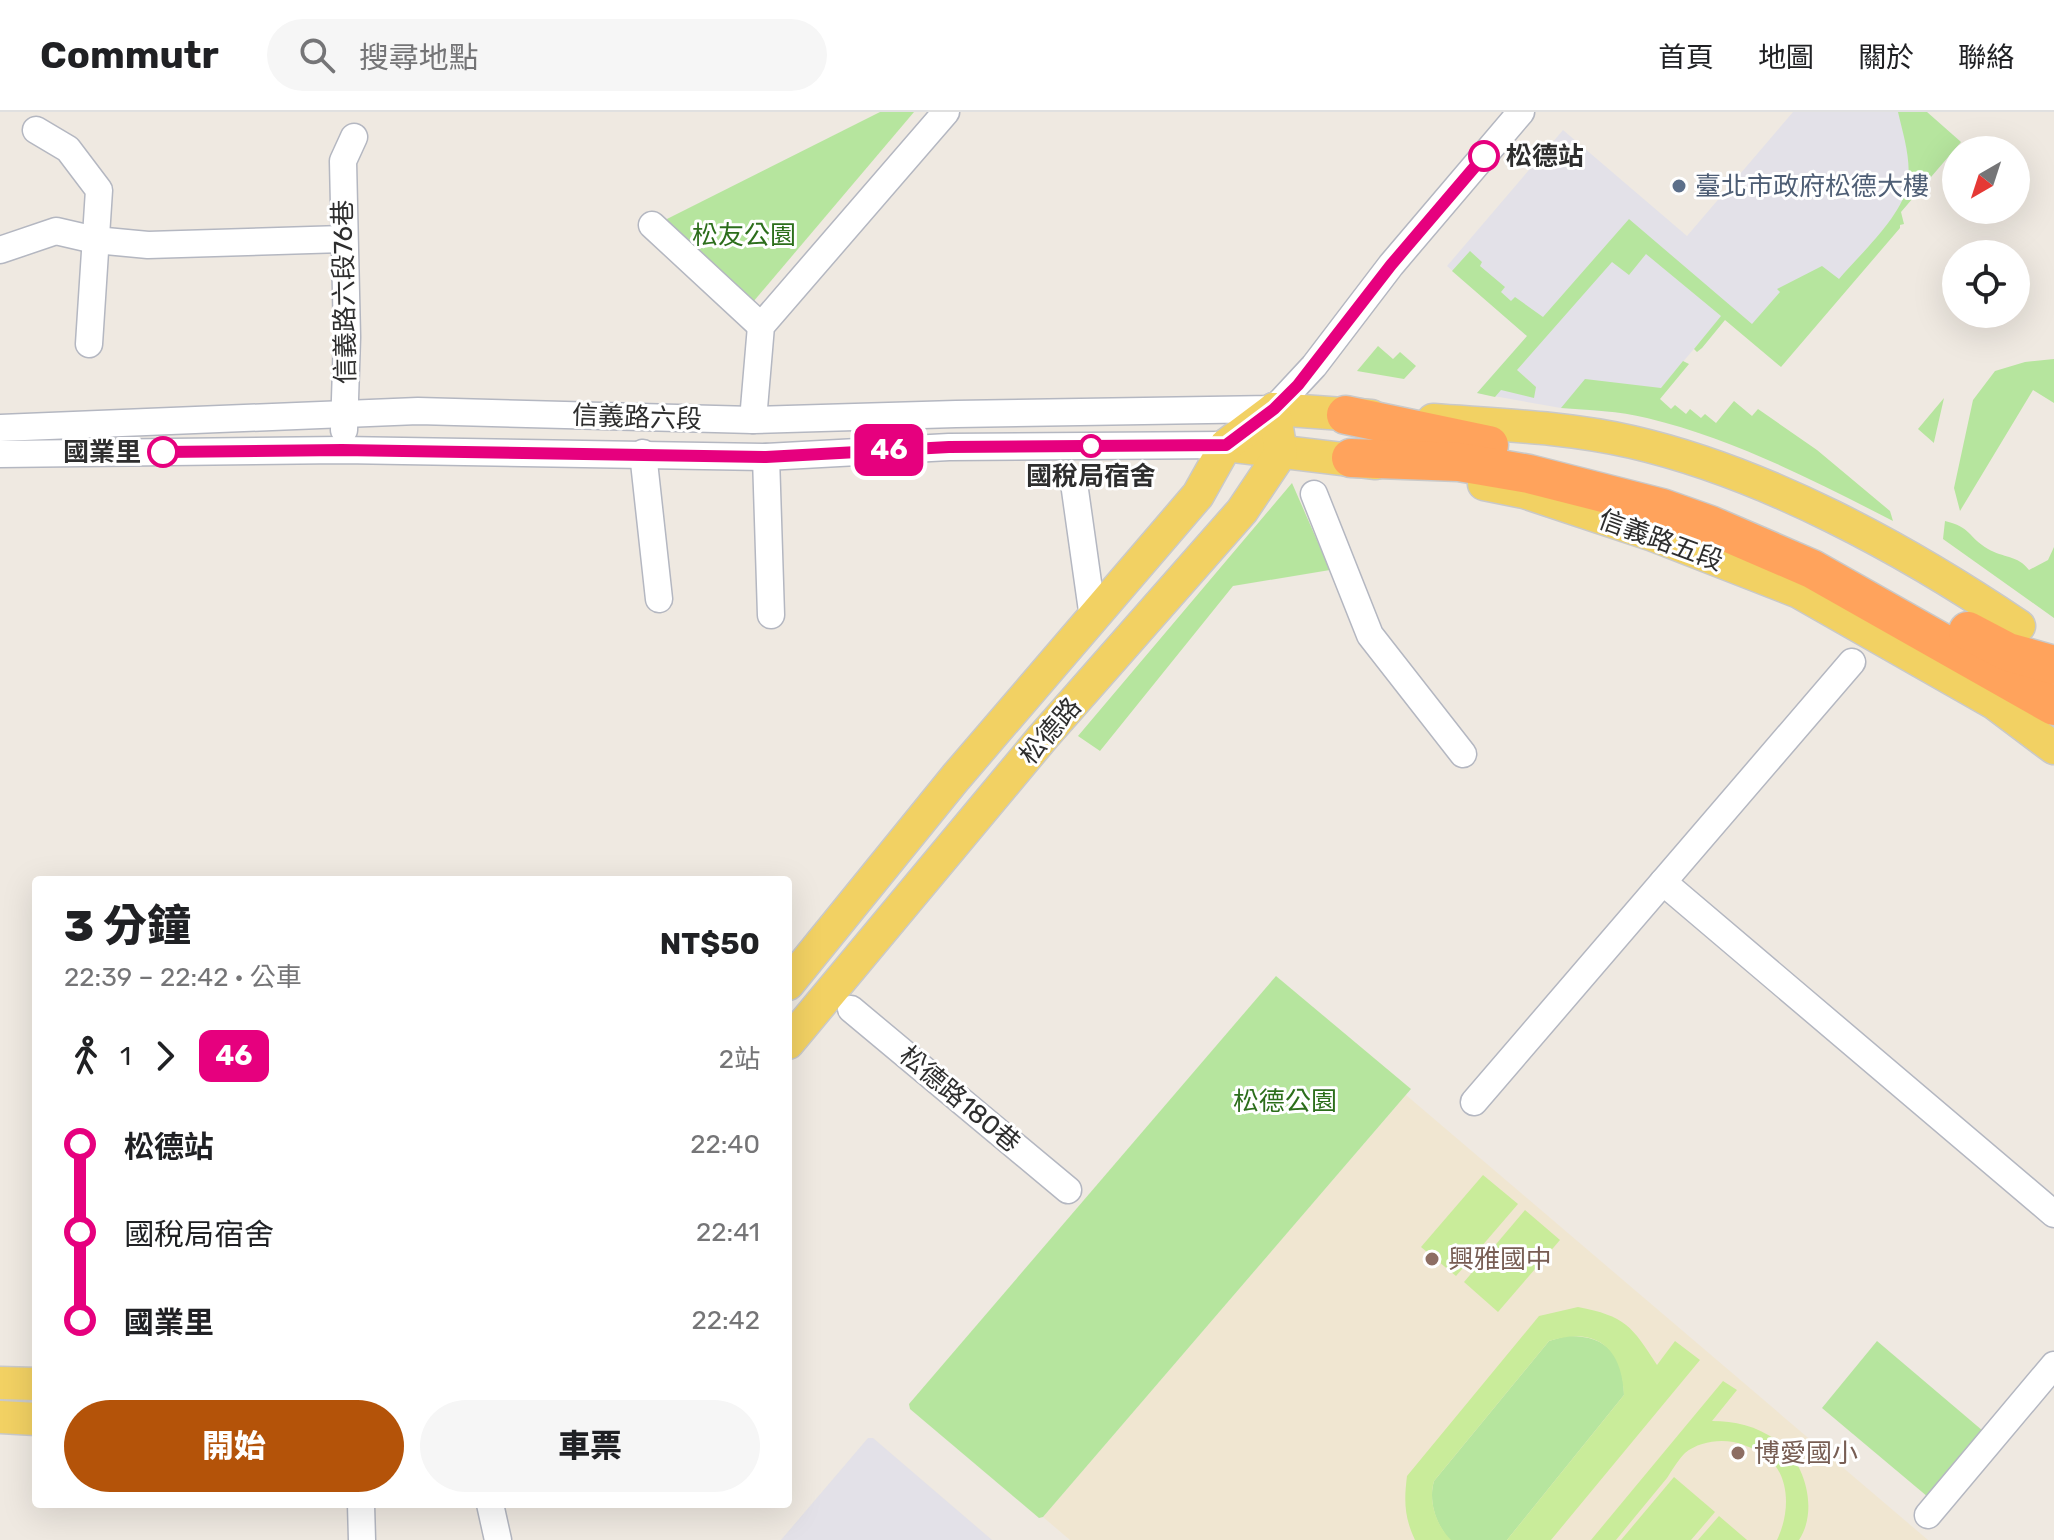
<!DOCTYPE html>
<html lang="zh-TW">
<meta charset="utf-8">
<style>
:root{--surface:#fff;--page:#f6f6f6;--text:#202124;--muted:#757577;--line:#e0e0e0;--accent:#b45309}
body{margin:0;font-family:Rubik,"Noto Sans TC",sans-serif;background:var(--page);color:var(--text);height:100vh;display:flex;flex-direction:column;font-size:30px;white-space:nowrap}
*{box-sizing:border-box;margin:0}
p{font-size:26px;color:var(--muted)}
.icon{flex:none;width:44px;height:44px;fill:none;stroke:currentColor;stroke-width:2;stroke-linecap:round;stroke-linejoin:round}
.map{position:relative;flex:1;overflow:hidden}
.details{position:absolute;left:32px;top:764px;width:760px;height:632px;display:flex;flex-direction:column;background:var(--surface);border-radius:8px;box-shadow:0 8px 32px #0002}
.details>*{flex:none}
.badge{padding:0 16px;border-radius:12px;font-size:28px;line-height:52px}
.needle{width:52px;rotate:219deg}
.controls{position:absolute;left:1942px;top:24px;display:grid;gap:16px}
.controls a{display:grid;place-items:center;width:88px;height:88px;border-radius:50%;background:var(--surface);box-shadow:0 8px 32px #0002;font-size:40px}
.map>.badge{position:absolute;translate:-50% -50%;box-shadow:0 0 0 4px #fff}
.legs{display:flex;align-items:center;gap:12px;height:88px;padding:0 32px;font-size:26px}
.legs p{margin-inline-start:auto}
.headline{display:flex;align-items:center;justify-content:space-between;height:136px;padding:0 32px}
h1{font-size:44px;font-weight:800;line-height:60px}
.button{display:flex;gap:16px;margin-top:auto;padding:16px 32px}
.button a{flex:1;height:92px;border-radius:48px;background:var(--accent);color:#fff;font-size:32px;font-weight:800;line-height:92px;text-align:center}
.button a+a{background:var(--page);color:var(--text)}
ul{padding:0 32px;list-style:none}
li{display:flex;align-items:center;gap:28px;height:88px;font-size:30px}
li i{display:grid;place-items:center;width:12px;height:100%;margin:0 10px;background:currentColor}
li i::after{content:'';width:20px;height:20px;margin:-10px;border:6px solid;border-radius:50%;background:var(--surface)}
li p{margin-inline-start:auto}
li:first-child i{background:linear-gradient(#0000 50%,currentColor 0)}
li:last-child i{background:linear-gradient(currentColor 50%,#0000 0)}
header{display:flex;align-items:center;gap:48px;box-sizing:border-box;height:112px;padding:0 40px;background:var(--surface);border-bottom:2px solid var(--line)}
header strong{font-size:38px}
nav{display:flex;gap:44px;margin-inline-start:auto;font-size:28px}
.search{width:560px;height:72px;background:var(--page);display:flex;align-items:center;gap:20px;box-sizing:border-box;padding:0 28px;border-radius:44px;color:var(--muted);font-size:30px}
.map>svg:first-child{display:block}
.industrial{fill:#e3e1e8}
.education{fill:#f0e6d1}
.green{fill:#b6e59e}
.pitch{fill:#c9ec9a}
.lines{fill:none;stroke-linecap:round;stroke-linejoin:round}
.minor-casing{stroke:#b4b7c1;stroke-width:29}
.major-casing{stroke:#c9c9c9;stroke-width:35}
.highway-casing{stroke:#c9c9c9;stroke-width:41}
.minor{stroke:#fff;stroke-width:26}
.major{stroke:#f2d163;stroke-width:32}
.highway{stroke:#ffa35c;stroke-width:38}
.line-1-casing{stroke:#fff;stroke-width:18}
.line-1{stroke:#e6007e;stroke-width:12}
.stop-1-dot{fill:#fff;stroke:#e6007e;stroke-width:4}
.service-dot{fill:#5c6f8a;stroke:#fff;stroke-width:3}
.education-dot{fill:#8d6e63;stroke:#fff;stroke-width:3}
.labels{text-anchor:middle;stroke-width:6;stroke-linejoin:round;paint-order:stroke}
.stop-label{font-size:26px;font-weight:bold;fill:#2e2e2e;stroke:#fff;text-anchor:start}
.service-label{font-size:26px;fill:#4e5e75;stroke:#fff;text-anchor:start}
.park-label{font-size:26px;fill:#2c6e1b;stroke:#fff}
.street-label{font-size:26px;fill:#2e2e2e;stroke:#fff}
.education-label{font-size:26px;fill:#785e54;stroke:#fff;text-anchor:start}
</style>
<header>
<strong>Commutr</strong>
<div class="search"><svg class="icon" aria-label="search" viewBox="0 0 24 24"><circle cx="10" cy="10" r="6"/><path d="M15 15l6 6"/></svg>搜尋地點</div>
<nav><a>首頁</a><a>地圖</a><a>關於</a><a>聯絡</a></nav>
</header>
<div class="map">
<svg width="2054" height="1428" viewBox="0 0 2054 1428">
<rect width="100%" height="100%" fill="#efe9e1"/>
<!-- industrial -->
<g class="industrial">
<polygon points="1793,0 1927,0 1961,30 1782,238 1730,194 1661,276 1648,306 1626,301 1561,296 1477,281 1527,224 1447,154 1563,18 1687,124"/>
<polygon points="868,1326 873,1326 992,1428 781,1428"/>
</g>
<!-- education -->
<polygon class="education" points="1406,983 1928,1428 1070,1428 1043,1405"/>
<!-- green -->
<g class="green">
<polygon points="880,0 914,0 748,196 653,114"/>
<path d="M1898 0H1927L1961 30 1901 100 1904 112 1900 113V116L1781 255 1725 208 1702 236 1697 240 1694 237 1721 204 1646 142 1629 163 1612 150 1517 258 1536 275 1534 286 1501 278 1495 285 1477 281 1527 224 1452 159 1470 139 1482 150 1480 154 1505 175 1501 180 1511 189 1515 185 1543 205 1629 107 1752 212 1780 180 1777 177 1822 154 1839 167C1860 142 1905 102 1908 69 1911 46 1903 22 1898 0Z"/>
<polygon points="1378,234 1393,247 1400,240 1416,254 1404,267 1357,259"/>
<polygon points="2054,247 2054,291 2033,278 1960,399 1954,376 1973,288 1995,259 2025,250"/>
<path d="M1683 249 1689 252 1660 287 1671 297 1675 293 1686 302 1690 297 1701 306 1705 302 1716 311 1734 289 1752 304 1758 297 1817 338 1890 399 1893 409C1815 369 1734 327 1647 306 1619 299 1590 298 1561 296L1585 267 1661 276Z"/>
<polygon points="1944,286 1934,330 1934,331 1918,317"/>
<polygon points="1292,371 1330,458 1233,474 1100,639 1078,624"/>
<path d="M1945 409C1971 415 1968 425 1988 437 2003 446 2018 443 2029 458L2048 448 2054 435V506L1943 427Z"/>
<polygon points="1276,864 1411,977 1043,1405 1039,1406 910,1297 909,1292"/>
<path d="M1566 1224C1608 1223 1623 1243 1624 1283L1507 1428H1450C1436 1413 1428 1389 1434 1369L1549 1229Z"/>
<polygon points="1877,1229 1983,1319 1928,1385 1822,1296"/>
</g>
<!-- pitch -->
<g class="pitch">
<polygon points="1483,1063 1518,1092 1456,1164 1421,1135"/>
<polygon points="1525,1098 1560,1128 1498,1200 1464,1170"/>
<path d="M1578 1195C1625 1204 1632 1214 1657 1253L1675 1229 1700 1248 1551 1428H1507L1624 1283C1622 1235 1596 1214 1549 1229L1434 1369C1428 1389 1436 1413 1451 1428H1415C1404 1405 1404 1388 1407 1364L1539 1204Z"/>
<path d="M1723 1269 1737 1278 1712 1309C1734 1309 1757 1314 1776 1328 1805 1348 1819 1398 1799 1428H1777C1790 1401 1791 1364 1766 1344 1760 1339 1751 1336 1744 1333 1726 1326 1701 1328 1685 1341 1678 1348 1672 1358 1667 1366 1650 1387 1633 1407 1616 1428H1591Z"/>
<polygon points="1674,1365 1715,1400 1691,1428 1621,1428"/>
<polygon points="1719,1404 1747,1428 1698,1428"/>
</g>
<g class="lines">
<!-- minor casing -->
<g class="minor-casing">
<g id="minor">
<polyline points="36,18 68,37 99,78 89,232"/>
<polyline points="652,113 761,214"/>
<polyline points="0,138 56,119 95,128 148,133 343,127"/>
<polyline points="753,308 761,214 946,0"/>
<polyline points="0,316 418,299 753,308 956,302 1274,297 1314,254 1391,153 1521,0"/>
<polyline points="344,318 347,225 343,49 354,25"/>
<polyline points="643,341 659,487"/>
<polyline points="0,342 342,338 766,345 949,335 1226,333"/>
<polyline points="766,345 771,503"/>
<polyline points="1074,371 1093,506"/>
<polyline points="1314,382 1370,523 1463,642"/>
<polyline points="1663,770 2054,1102"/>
<polyline points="851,897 1068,1078"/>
<polyline points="1474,990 1852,550"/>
<polyline points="361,1392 362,1428"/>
<polyline points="490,1392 498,1428"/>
<polyline points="1928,1403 2054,1253"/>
</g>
</g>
<!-- major casing -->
<g class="major-casing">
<g id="major">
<polyline points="1274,297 1371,304"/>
<path d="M1433 308C1499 313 1567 315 1632 330 1766 361 1905 437 2019 514"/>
<polyline points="1226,333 1376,351"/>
<polyline points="1484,372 1524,380 1653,423 1799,480 1994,591 2054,636"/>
<polyline points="788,872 956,665 1198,383 1226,333 1274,297"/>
<polyline points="788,931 1043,625 1242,399 1281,341 1274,297"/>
<polyline points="0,1271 36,1272"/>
<polyline points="0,1305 36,1307"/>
</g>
</g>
<!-- highway casing -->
<g class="highway-casing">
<g id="highway">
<polyline points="1346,303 1489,333"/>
<polyline points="1351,346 1459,350 1529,362 1662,396 1710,413 1812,457 2054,594"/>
<polyline points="1968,519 2008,540 2054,553"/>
</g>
</g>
<!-- minor -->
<use href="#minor" class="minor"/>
<!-- major -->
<use href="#major" class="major"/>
<!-- highway -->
<use href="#highway" class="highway"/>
</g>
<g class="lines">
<!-- line-1 casing -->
<g class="line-1-casing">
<polyline id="line-1" points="163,340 342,338 766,345 949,335 1226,333 1274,297 1298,273 1391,153 1484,44"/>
</g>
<!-- line-1 -->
<use href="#line-1" class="line-1"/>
</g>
<!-- markers -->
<g class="stop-1-dot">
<circle cx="1484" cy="44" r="14"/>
<circle cx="1091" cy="334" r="10"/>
<circle cx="163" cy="340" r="14"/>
</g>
<circle class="service-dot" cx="1679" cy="74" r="8"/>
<g class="education-dot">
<circle cx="1432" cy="1147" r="8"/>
<circle cx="1738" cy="1341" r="8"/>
</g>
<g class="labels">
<!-- stop labels -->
<g class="stop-label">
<text x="1506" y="53">松德站</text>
<text x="141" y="349" text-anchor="end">國業里</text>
<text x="1091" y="373" text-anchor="middle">國稅局宿舍</text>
</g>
<!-- service labels -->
<g class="service-label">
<text x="1695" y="83">臺北市政府松德大樓</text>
</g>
<!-- park labels -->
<g class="park-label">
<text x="744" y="132">松友公園</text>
<text x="1285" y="998">松德公園</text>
</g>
<!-- street labels -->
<g class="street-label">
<text transform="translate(344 180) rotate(-91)" y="9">信義路六段76巷</text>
<text transform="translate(637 305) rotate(2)" y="9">信義路六段</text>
<text transform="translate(1661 428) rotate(20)" y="9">信義路五段</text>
<text transform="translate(1050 619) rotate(-49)" y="9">松德路</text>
<text transform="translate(960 987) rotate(40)" y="9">松德路180巷</text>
</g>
<!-- education labels -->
<g class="education-label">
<text x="1448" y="1156">興雅國中</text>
<text x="1754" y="1350">博愛國小</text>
</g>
</g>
</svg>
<div class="controls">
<a><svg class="needle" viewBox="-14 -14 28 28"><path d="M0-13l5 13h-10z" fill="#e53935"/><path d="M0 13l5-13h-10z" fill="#757577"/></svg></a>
<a><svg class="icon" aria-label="locate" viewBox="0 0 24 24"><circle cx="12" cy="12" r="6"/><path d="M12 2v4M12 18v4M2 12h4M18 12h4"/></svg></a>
</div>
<b class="badge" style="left:889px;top:338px;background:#e6007e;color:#fff">46</b>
<section class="details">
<div class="headline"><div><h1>3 分鐘</h1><p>22:39 – 22:42 · 公車</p></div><b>NT$50</b></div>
<div class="legs"><svg class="icon" aria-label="walk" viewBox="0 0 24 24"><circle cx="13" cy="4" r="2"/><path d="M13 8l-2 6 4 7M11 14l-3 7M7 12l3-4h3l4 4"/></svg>1<svg class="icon" aria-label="forward" viewBox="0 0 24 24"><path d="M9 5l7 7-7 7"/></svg><b class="badge" style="background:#e6007e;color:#fff">46</b><p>2站</p></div>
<ul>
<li><i style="color:#e6007e"></i><b>松德站</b><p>22:40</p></li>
<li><i style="color:#e6007e"></i><span>國稅局宿舍</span><p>22:41</p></li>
<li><i style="color:#e6007e"></i><b>國業里</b><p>22:42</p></li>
</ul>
<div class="button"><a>開始</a><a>車票</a></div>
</section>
</div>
